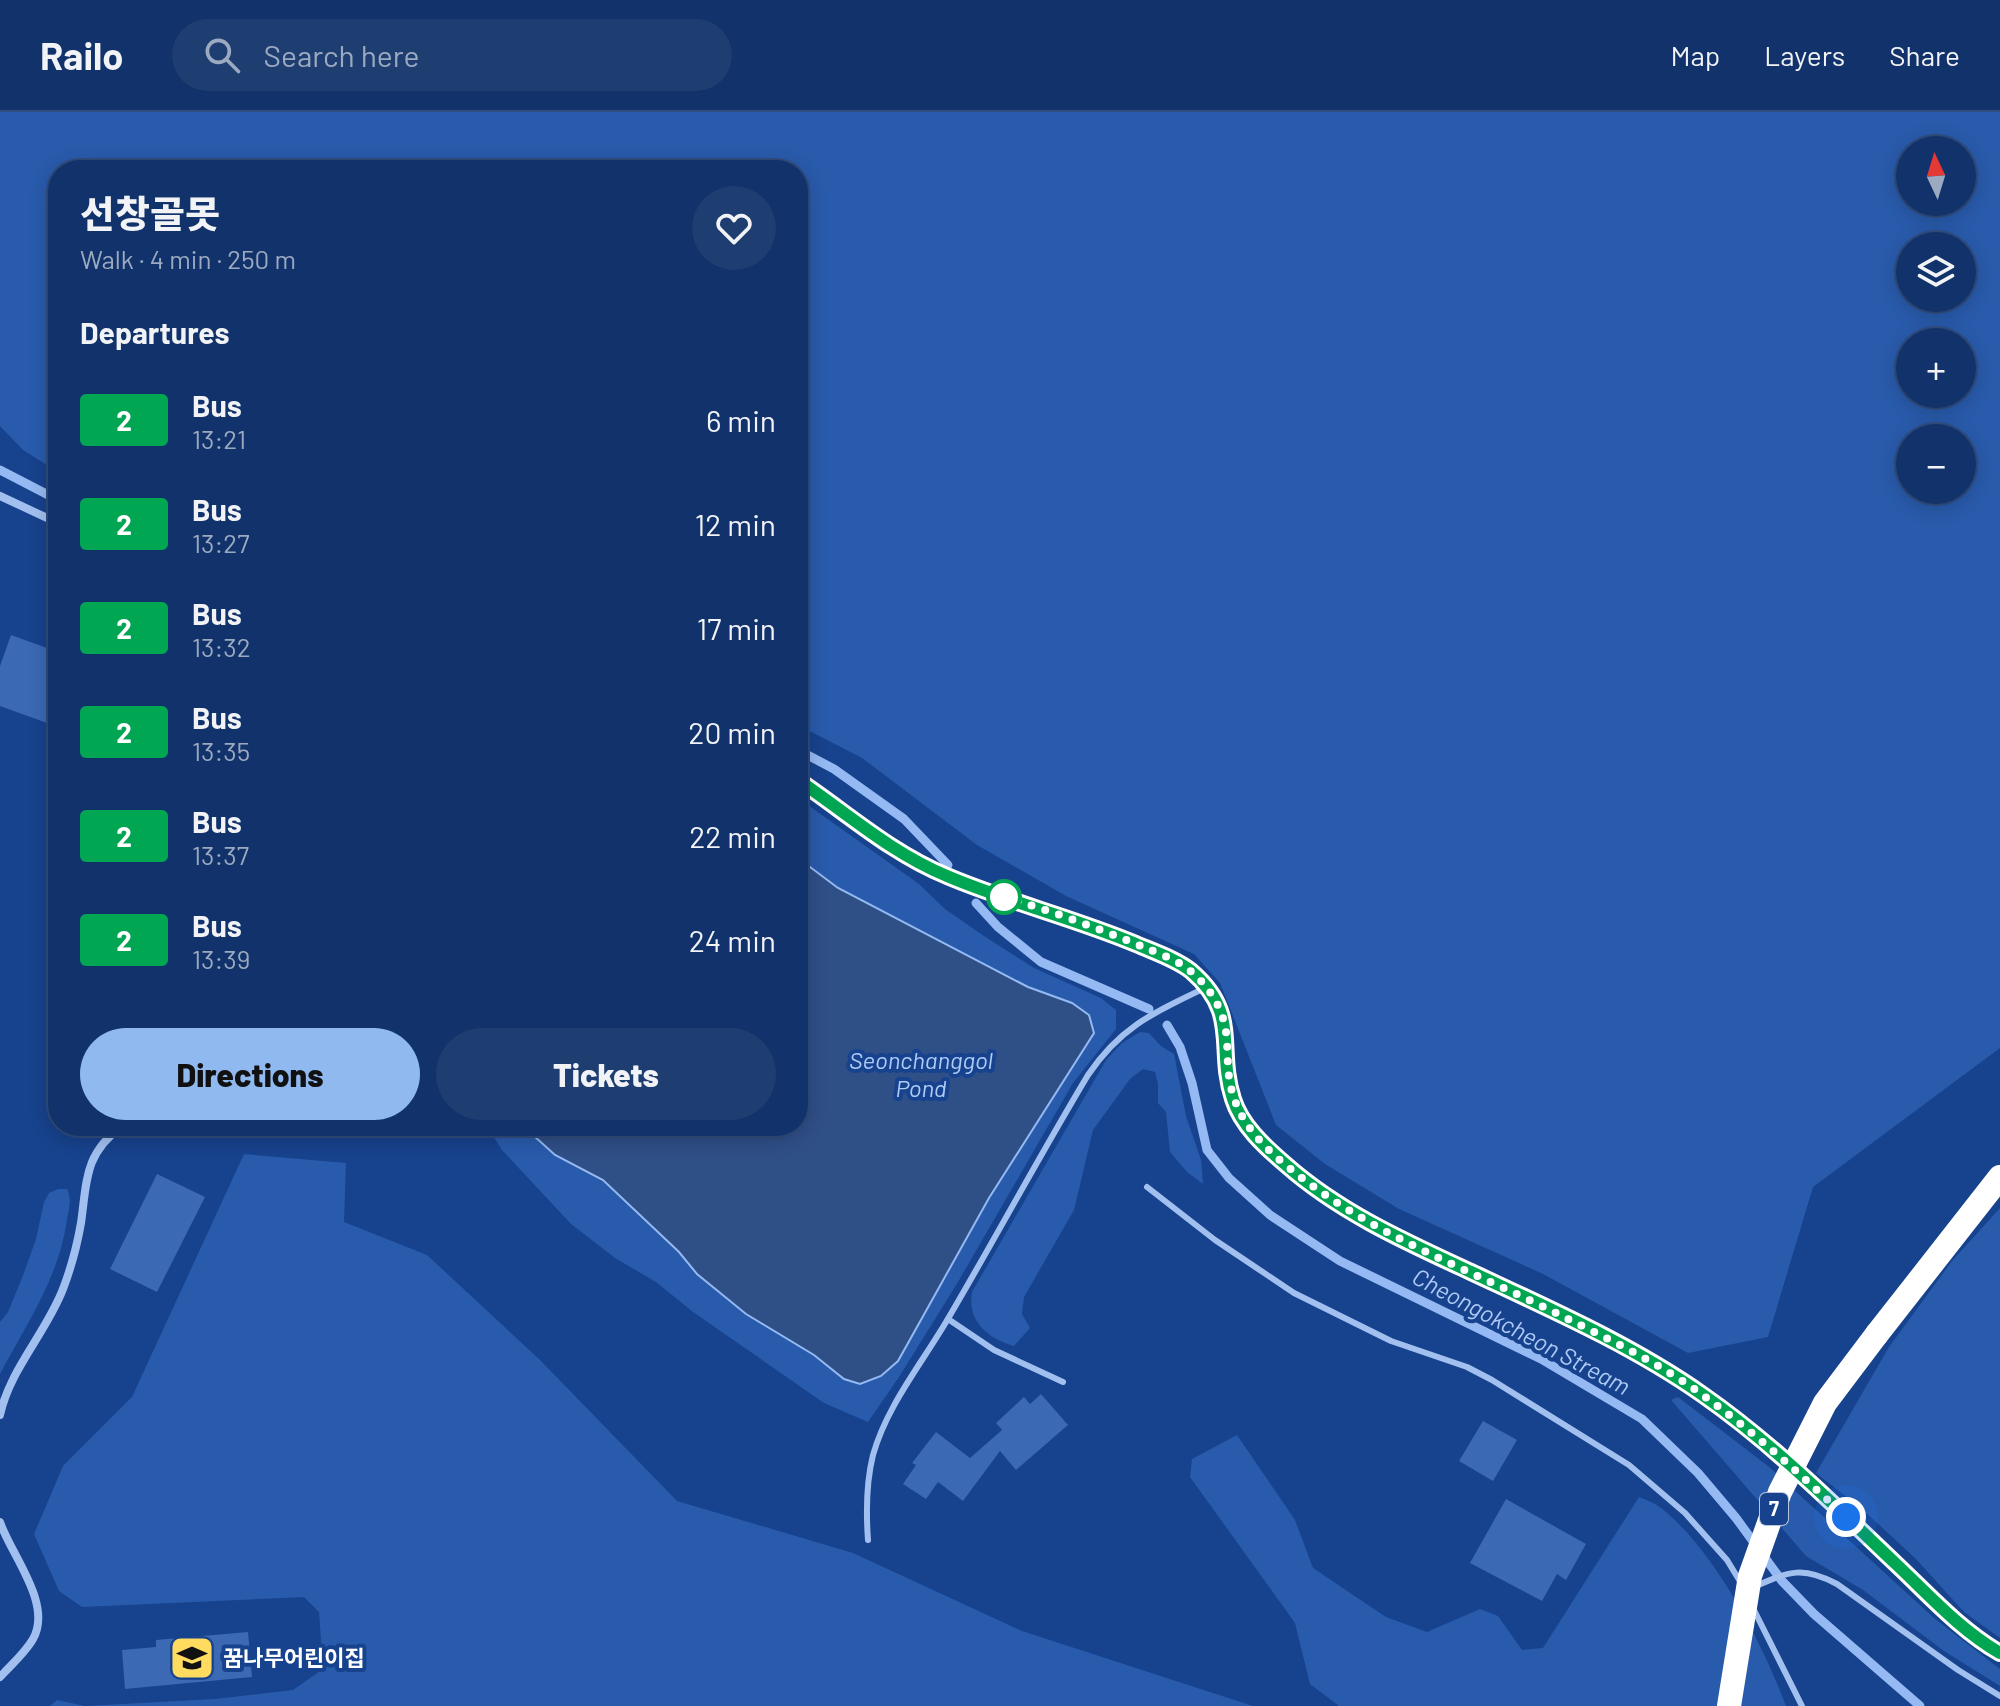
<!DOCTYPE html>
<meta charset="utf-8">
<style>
:root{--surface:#11326a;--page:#1e3e72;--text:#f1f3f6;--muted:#9caac1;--line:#304d7e;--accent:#90b9f0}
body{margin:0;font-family:Barlow,"Noto Sans KR",sans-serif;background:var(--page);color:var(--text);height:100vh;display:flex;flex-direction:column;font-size:30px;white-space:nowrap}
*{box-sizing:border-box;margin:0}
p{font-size:26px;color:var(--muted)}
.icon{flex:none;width:44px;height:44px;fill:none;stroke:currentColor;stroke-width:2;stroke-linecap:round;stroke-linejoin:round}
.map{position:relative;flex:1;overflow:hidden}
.details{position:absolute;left:48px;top:48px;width:760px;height:976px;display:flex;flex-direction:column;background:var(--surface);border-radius:32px;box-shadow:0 4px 20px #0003,0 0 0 2px var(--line)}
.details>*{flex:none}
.badge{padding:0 16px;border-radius:6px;font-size:28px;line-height:52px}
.needle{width:52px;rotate:356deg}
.buttons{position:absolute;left:1896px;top:24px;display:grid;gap:16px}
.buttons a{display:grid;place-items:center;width:80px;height:80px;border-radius:50%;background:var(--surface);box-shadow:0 4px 20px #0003,0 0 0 2px var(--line);font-size:40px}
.you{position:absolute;width:40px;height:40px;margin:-20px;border:6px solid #fff;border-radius:50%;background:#1a73e8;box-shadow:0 0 0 12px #1a73e833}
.map>.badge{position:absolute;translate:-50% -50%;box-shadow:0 0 0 4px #fff}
h2{padding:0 32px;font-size:30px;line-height:72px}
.round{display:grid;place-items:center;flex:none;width:84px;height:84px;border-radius:42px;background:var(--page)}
.summary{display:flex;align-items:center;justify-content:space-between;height:136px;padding:0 32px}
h1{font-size:38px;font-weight:800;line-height:60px}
.primary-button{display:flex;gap:16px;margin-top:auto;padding:16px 32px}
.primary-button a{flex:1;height:92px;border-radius:48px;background:var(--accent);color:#111;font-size:32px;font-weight:800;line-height:92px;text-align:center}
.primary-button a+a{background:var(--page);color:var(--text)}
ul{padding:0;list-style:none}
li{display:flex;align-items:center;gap:24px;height:104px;padding:0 32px}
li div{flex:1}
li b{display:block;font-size:30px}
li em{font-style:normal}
li .badge{min-width:88px;font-weight:700;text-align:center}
header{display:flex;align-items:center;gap:48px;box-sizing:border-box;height:112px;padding:0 40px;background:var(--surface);border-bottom:2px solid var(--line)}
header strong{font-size:38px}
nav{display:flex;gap:44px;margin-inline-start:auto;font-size:28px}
.search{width:560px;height:72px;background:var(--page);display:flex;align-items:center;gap:20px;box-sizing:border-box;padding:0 28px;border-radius:44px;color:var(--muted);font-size:30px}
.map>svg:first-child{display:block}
.green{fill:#295bac;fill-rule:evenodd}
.water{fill:#2f4f87;stroke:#95b9f2;stroke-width:2}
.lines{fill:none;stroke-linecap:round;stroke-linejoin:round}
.stream{stroke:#95b9f2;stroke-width:9}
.building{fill:#3b69b4}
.lane{stroke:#a2c0ef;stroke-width:6}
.street{stroke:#a2c0ef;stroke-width:8}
.highway{stroke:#fff;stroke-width:24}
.highway-bridge{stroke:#fff;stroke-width:24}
.line-casing{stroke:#fff;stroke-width:18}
.line{stroke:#00a651;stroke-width:12}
.walk{stroke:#fff;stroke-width:8;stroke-dasharray:0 14.4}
.stop-dot{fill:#fff;stroke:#00a651;stroke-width:4}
.labels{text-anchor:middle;stroke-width:8;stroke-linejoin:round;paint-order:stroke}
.shield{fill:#17428d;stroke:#b9c6dd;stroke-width:2}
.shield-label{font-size:20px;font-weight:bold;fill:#fff}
.poi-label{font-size:22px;font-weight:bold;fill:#fff;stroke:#17428d;text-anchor:start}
.water-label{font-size:24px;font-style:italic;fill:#aecaf6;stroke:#17428d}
</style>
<header>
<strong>Railo</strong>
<div class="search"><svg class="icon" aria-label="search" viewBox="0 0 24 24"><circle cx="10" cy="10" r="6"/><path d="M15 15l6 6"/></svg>Search here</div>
<nav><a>Map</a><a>Layers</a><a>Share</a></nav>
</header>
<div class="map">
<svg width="2000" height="1594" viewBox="0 0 2000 1594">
<rect width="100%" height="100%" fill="#17428d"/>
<!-- green -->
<g class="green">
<path d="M0 0H2000V936L1813 1075 1768 1225 1688 1241 1543 1162 1399 1097 1325 1052 1276 1013 1220 871 1194 842 1066 784 977 733 862 646 798 613V58H58V360L23 338 0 314ZM1962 38V90H1910V38ZM1962 134V186H1910V134ZM1910 230H1962V282H1910ZM1962 326V378H1910V326Z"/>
<polygon points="798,686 919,772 945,797 984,824 1034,856 1101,886 1116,898 1116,917 1073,971 958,1170 899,1265 868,1310 824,1291 693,1200 656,1170 615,1146 571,1112 502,1038 487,1014 798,1014"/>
<path d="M1140 920 1149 921 1161 934 1174 942 1186 1004 1201 1048 1203 1072 1187 1060 1170 1040 1166 1000 1158 991V972L1155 960 1143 957 1130 967 1093 1018 1074 1098 1024 1185 1022 1202 1030 1216 1014 1234C987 1226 967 1209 972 1180L1106 948 1122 931Z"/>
<polygon points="244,1042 346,1051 344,1110 427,1143 540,1248 677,1389 853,1441 1022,1519 1253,1594 50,1594 57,1588 85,1594 215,1587 293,1578 323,1557 319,1500 304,1485 82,1495 59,1479 34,1422 63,1354 132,1285"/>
<path d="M58 1077H67C72 1086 69 1097 67 1107 59 1166 27 1211 0 1262V1210L8 1200 24 1161 36 1127 44 1090 49 1081Z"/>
<polygon points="2000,1096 2000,1526 1964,1500 1916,1447 1862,1397 1816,1361 1889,1235 1952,1149"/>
<polygon points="1678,1285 1768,1354 1934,1506 2000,1557 2000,1574 1944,1539 1863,1478 1806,1444 1671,1288"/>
<path d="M1237 1323 1295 1408 1313 1456 1386 1505 1427 1520 1480 1497 1498 1504 1522 1538 1543 1536 1639 1385C1646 1388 1655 1391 1661 1396 1714 1437 1763 1532 1786 1594H1339L1310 1572 1295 1511 1190 1365 1192 1347Z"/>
</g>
<!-- water -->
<polygon class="water" points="798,746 838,776 1028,875 1072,891 1089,903 1094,921 989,1086 898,1249 881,1264 860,1272 844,1267 814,1243 746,1202 697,1162 679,1140 603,1068 555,1043 523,1014 798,1014"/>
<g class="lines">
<!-- stream -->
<g class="stream">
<polyline points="0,358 58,388"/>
<polyline points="798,638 834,657 904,707 948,753"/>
<polyline points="976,791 998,815 1041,850 1149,897"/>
<polyline points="1167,913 1180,935 1192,971 1207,1038 1229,1066 1270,1103 1340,1149 1541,1247 1642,1307 1698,1361 1736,1406 1782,1469 1814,1502 1920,1594"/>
</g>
</g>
<!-- building -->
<g class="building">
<polygon points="11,523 58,540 58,615 0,594 0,554"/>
<polygon points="157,1062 205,1085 157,1180 110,1157"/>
<polygon points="1041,1282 1068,1313 1016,1358 1000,1339 963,1389 938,1370 926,1387 903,1372 916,1353 912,1351 936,1320 970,1346 1002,1318 996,1311 1024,1285 1030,1292"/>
<polygon points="1483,1309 1517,1328 1493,1369 1459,1349"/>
<polygon points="1506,1387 1586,1432 1566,1468 1557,1462 1542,1489 1470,1451"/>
<polygon points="248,1520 252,1565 125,1577 122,1538 156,1535 156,1528"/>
</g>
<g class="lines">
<!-- lane -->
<g class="lane">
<polyline points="1147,1075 1215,1128 1294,1181 1391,1229 1467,1255 1492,1268 1629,1353 1685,1401 1727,1448 1741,1471"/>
<polyline points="948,1207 994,1238 1063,1270"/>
<path d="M868 1428C866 1400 866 1371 873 1343 887 1293 923 1250 949 1205 996 1125 1040 1043 1088 963 1121 914 1155 900 1207 875"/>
<path d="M1756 1474C1790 1459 1803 1454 1837 1472L1958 1558 2000 1584"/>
<polyline points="1753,1496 1802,1594"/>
</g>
<!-- street -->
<g class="street">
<polyline points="0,384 58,411"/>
<path d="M798 668C847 701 891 741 947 764 1008 790 1074 806 1135 832 1154 840 1175 847 1191 860 1241 902 1216 935 1233 986 1241 1013 1264 1034 1285 1052 1337 1098 1401 1128 1464 1157 1545 1195 1630 1232 1703 1283 1774 1333 1837 1397 1900 1456 1932 1486 1962 1519 2000 1541"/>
<path d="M0 1303C10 1257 46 1221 63 1177 71 1156 77 1134 81 1111 87 1069 84 1042 122 1014"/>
<path d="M0 1410C11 1443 53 1492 33 1527 25 1541 11 1553 0 1565"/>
</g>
<!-- highway -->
<polyline class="highway" points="1877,1222 2000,1065"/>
<!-- highway-bridge -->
<polyline class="highway-bridge" points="1729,1594 1750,1464 1780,1380 1825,1291 1877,1222"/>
</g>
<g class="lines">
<!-- line casing -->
<g class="line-casing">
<path id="line" d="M798 668C847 701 891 741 947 764 1008 790 1074 806 1136 832 1154 840 1176 847 1191 859 1241 902 1216 935 1233 987 1241 1013 1264 1034 1285 1052 1339 1100 1406 1130 1471 1160 1550 1197 1632 1233 1703 1283 1772 1331 1834 1393 1895 1451 1928 1482 1960 1518 2000 1541"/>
</g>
<!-- line -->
<use href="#line" class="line"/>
<!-- walk -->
<path class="walk" d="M1004 785C1052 799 1100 817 1146 836 1160 842 1177 848 1189 858 1203 869 1215 884 1221 901 1228 917 1227 937 1228 954 1230 998 1254 1027 1287 1054 1368 1122 1469 1157 1562 1204 1610 1228 1661 1252 1704 1284 1754 1320 1801 1363 1846 1405"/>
</g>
<!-- icons -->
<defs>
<g id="school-square" transform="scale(2.3)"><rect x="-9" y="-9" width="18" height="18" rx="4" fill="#ffdc60" stroke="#17428d"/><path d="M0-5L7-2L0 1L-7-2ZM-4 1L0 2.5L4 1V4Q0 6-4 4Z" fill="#111"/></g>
</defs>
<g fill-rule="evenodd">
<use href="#school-square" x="192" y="1546"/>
</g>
<!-- markers -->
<circle class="stop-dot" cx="1004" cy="785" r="16"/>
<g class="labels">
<!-- shield labels -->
<rect class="shield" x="1760" y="1381" width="28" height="32" rx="6"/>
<g class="shield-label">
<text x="1774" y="1404">7</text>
</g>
<!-- poi labels -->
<g class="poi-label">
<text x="223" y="1554">꿈나무어린이집</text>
</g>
<!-- water labels -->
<g class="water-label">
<text x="921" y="957">Seonchanggol<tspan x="921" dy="28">Pond</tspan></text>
<text transform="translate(1521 1220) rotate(28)" y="8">Cheongokcheon Stream</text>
</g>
</g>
</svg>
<div class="buttons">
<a><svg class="needle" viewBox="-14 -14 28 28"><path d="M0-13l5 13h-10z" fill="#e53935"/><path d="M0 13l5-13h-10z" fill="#9caac1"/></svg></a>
<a><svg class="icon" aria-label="layers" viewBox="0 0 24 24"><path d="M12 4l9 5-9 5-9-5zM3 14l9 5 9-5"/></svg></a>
<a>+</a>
<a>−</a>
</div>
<div class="you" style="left:1846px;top:1405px"></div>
<section class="details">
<div class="summary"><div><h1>선창골못</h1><p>Walk · 4 min · 250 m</p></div><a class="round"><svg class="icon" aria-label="heart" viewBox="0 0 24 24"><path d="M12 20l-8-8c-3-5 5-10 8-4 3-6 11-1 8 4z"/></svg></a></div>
<h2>Departures</h2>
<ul>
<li><span class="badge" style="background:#00a651;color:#fff">2</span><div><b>Bus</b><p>13:21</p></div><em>6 min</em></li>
<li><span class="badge" style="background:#00a651;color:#fff">2</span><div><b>Bus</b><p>13:27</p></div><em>12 min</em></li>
<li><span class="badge" style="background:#00a651;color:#fff">2</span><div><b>Bus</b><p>13:32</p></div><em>17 min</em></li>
<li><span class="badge" style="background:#00a651;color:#fff">2</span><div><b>Bus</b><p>13:35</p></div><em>20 min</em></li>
<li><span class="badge" style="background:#00a651;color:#fff">2</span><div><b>Bus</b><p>13:37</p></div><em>22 min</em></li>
<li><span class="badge" style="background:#00a651;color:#fff">2</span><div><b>Bus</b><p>13:39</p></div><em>24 min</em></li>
</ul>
<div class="primary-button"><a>Directions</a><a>Tickets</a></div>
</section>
</div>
